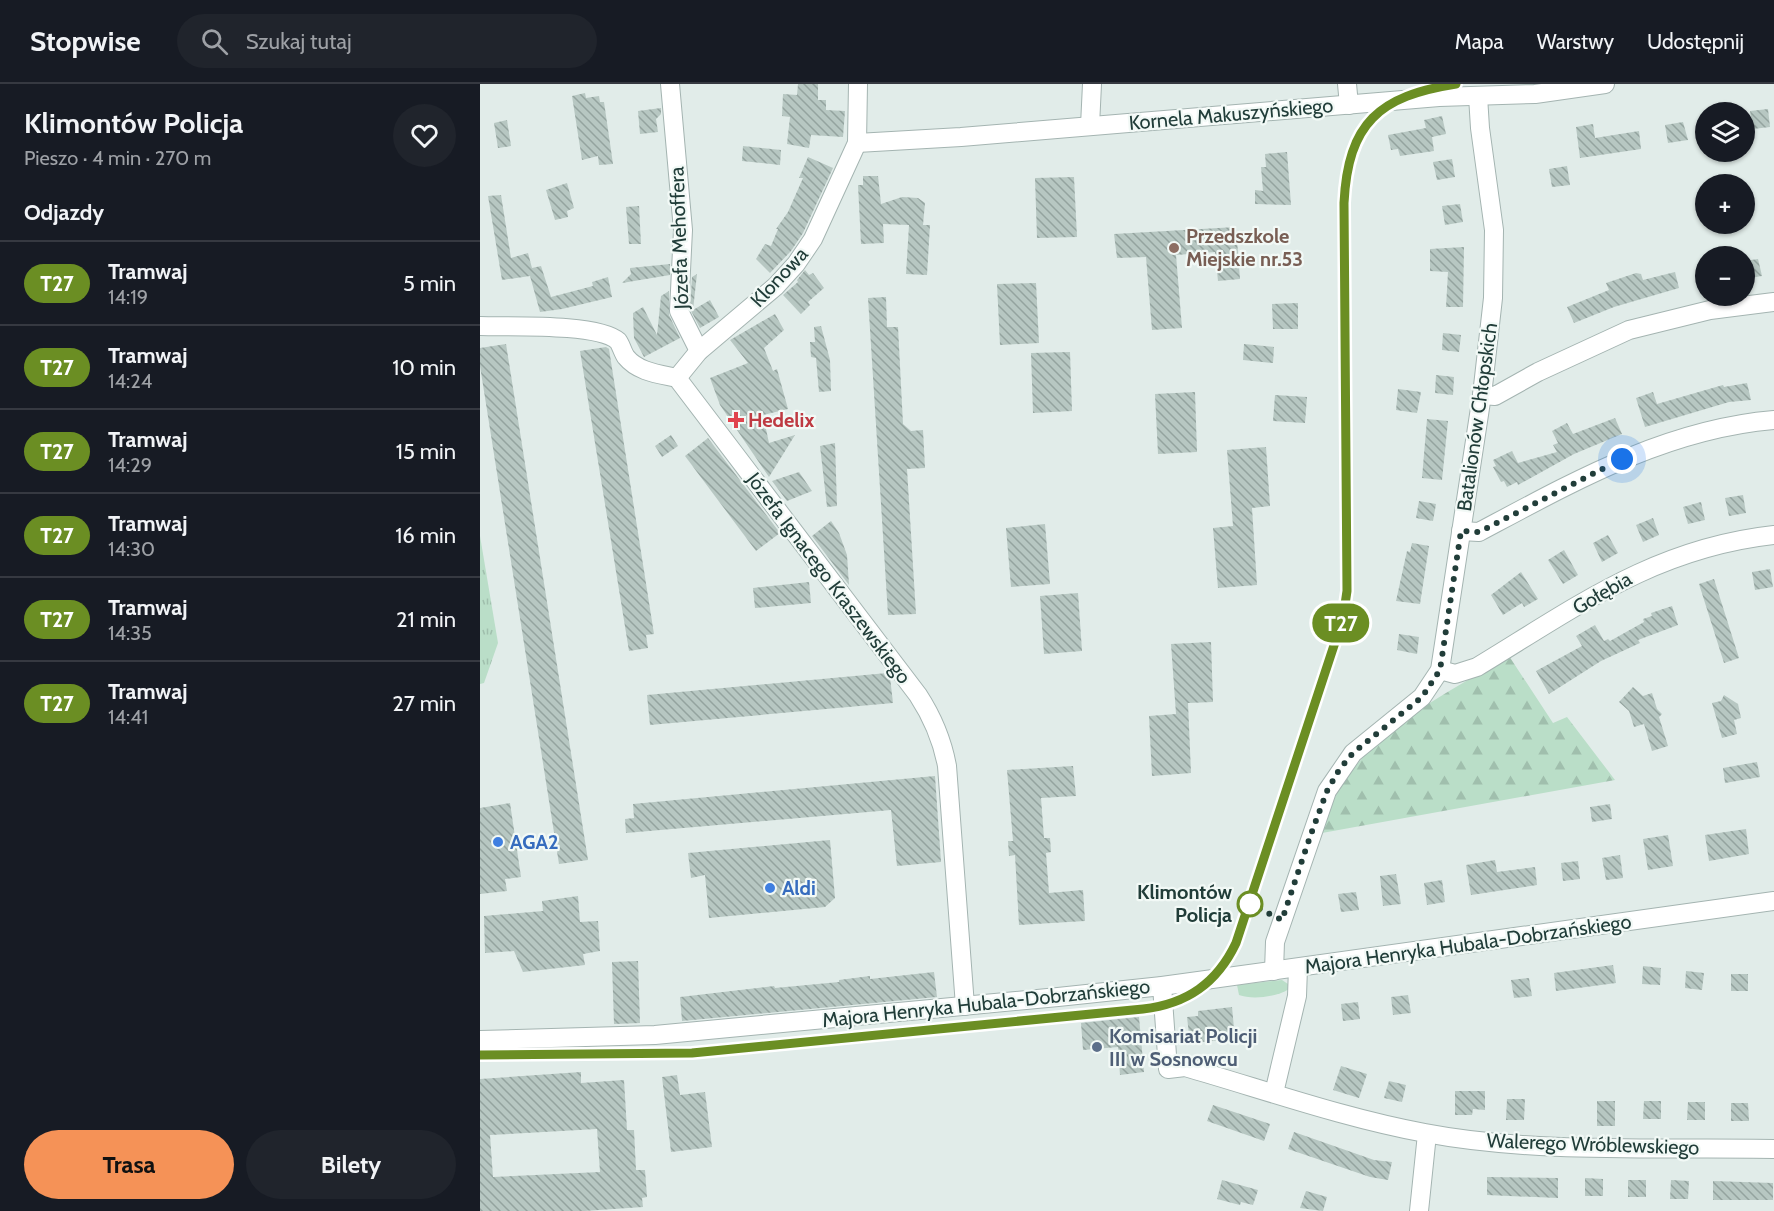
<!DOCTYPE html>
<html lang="pl">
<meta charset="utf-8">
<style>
:root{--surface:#171b24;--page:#20242c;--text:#f1f3f6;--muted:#9ea1a6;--line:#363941;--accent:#f59257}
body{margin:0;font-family:Cabin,sans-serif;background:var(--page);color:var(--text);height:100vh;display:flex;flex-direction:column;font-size:22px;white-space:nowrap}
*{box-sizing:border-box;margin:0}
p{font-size:20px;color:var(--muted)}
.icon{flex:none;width:33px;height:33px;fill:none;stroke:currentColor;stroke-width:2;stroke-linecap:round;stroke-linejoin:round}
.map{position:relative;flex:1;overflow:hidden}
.drawer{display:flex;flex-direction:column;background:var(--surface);width:480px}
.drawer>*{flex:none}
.badge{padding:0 12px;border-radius:20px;font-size:21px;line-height:39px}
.fabs{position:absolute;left:1215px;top:18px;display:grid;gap:12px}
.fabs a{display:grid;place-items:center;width:60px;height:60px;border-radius:50%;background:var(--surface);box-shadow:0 2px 4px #0004;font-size:30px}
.you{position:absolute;width:30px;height:30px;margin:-15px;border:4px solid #fff;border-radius:50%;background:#1a73e8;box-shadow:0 0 0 9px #1a73e833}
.map>.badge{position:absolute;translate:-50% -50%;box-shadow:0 0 0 3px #fff}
h2{padding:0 24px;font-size:22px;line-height:54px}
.round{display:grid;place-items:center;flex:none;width:63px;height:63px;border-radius:32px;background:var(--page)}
.headline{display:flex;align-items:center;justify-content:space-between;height:102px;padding:0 24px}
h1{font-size:28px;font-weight:800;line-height:45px}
.button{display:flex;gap:12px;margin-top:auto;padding:12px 24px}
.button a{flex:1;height:69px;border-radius:36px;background:var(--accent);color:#111;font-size:24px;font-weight:800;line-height:69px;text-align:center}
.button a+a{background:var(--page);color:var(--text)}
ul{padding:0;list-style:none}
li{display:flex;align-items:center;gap:18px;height:84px;padding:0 24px;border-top:2px solid var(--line)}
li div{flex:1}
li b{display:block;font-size:22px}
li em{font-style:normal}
li .badge{min-width:66px;font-weight:700;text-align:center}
header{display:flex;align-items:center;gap:36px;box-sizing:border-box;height:84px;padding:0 30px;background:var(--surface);border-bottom:2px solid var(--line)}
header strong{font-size:28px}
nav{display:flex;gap:33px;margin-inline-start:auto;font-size:21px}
.search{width:420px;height:54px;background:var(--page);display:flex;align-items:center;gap:15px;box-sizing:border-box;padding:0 21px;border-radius:33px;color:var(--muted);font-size:22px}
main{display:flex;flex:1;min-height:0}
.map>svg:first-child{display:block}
.grass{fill:#badec8}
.forest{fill:url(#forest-firs)}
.park{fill:url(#park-tufts)}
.building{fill:url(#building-back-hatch);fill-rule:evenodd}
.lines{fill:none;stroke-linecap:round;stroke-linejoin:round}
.minor-casing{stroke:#a4b4b1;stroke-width:20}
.minor{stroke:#fff;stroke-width:18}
.tram{stroke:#5c7975;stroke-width:1.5}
.line-casing{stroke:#fff;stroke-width:14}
.line{stroke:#6b8e23;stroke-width:9}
.walk{stroke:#213d39;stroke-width:6;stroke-dasharray:0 10.8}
.education-dot{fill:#8d6e63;stroke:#f2f9f6;stroke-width:2}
.health-dot{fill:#e0444e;stroke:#f2f9f6;stroke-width:2}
.shop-dot{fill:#3f7fe0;stroke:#f2f9f6;stroke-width:2}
.stop-dot{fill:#fff;stroke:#6b8e23;stroke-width:3}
.service-dot{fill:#5c6f8a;stroke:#f2f9f6;stroke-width:2}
.labels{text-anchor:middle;stroke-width:4.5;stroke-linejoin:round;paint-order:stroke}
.street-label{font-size:20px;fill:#213d39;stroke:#f2f9f6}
.education-label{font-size:20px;font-weight:bold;fill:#785e54;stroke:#f2f9f6;text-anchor:start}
.health-label{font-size:20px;font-weight:bold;fill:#be3a42;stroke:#f2f9f6;text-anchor:start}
.shop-label{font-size:20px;font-weight:bold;fill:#366cbe;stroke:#f2f9f6;text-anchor:start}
.stop-label{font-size:20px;font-weight:bold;fill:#213d39;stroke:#f2f9f6;text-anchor:end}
.service-label{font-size:20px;font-weight:bold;fill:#4e5e75;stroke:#f2f9f6;text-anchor:start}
</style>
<header>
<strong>Stopwise</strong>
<div class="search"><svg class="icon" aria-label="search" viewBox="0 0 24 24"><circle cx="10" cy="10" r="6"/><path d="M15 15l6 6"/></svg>Szukaj tutaj</div>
<nav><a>Mapa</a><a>Warstwy</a><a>Udostępnij</a></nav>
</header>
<main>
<section class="drawer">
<div class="headline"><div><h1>Klimontów Policja</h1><p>Pieszo · 4 min · 270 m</p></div><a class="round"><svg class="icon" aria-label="heart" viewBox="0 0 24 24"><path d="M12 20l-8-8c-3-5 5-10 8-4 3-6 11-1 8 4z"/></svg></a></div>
<h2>Odjazdy</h2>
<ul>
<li><span class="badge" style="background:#6b8e23;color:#fff">T27</span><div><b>Tramwaj</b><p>14:19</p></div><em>5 min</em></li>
<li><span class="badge" style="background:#6b8e23;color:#fff">T27</span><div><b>Tramwaj</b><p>14:24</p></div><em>10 min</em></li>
<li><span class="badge" style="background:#6b8e23;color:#fff">T27</span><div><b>Tramwaj</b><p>14:29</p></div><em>15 min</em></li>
<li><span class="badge" style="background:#6b8e23;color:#fff">T27</span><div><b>Tramwaj</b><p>14:30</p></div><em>16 min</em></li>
<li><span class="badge" style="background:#6b8e23;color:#fff">T27</span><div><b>Tramwaj</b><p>14:35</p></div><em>21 min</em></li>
<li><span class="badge" style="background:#6b8e23;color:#fff">T27</span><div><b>Tramwaj</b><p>14:41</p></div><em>27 min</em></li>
</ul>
<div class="button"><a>Trasa</a><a>Bilety</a></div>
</section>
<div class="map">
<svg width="1294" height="1127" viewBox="0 0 1294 1127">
<defs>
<pattern id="forest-firs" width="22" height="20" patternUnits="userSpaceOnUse" patternTransform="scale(1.5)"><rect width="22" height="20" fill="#badec8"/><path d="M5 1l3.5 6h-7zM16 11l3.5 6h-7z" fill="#a0bfad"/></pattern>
<pattern id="park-tufts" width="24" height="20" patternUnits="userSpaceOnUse" patternTransform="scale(1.5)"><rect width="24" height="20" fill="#badec8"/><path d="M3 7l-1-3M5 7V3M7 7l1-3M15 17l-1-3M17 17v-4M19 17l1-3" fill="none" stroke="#a0bfad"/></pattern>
<pattern id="building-back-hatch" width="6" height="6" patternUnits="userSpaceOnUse" patternTransform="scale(1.5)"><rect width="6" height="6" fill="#b7c7c2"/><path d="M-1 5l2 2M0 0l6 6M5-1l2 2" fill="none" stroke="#94a39f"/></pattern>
</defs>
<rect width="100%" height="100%" fill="#e1ece9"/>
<!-- grass -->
<path class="grass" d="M802 896 808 900 809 905C797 913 772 916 759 911L757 901Z"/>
<!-- forest -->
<path class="forest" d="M1029 572 1073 639 1087 633 1135 696 842 749C843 736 849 726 854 715 889 646 966 610 1029 572Z"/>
<!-- park -->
<polygon class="park" points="0,452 18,559 4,599 0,600"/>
<!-- building -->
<g class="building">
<polygon points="318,0 338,0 338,16 346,16 346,26 365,27 363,53 331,51 329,64 307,60 310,33 302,32 303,10 317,11"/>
<polygon points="105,9 106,14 119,12 120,18 124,18 133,80 119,81 118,72 102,76 92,12"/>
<polygon points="181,24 181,30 176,35 178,48 160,50 158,27"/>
<polygon points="1288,25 1290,43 1273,45 1270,27"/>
<polygon points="962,32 966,50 952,53 954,67 920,72 918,65 911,66 908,51 946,44 944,36"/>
<polygon points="27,36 31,62 18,64 14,39"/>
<polygon points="1203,38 1208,56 1188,59 1185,41"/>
<polygon points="1113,40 1115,54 1159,47 1161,65 1100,74 1096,43"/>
<polygon points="263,62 301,66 300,81 262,77"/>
<polygon points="807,68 811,121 775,120 775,106 783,107 781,83 786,83 785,70"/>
<polygon points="328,73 353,84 323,149 311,167 290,189 276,175 285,160 291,162 298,145 296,145 308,128 323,94 319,94"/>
<polygon points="972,75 975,93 957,96 953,78"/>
<polygon points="1087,82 1090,101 1072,103 1069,85"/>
<polygon points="383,92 398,92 401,120 422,113 438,114 445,119 443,141 450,141 447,191 426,190 429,141 403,140 404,159 381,160 378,101 383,101"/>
<polygon points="594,93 597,153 557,154 555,94"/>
<polygon points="87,99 94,124 87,127 88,133 75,136 66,106"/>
<polygon points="21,111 31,174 48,169 52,184 61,182 71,213 113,202 112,198 128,193 132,213 82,225 60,228 50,192 22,196 8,112"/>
<polygon points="980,120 983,138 965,141 962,122"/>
<polygon points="159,122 161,160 149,160 146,123"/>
<polygon points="756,143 760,195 738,197 735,168 696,171 702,244 672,246 666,173 637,174 634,150"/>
<polygon points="984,163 983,223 966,223 968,188 950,187 950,165"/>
<polygon points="1278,175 1282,192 1264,195 1264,177"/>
<polygon points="190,180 190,191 142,199 151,190 150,184"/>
<polygon points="325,186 329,191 333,189 344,204 328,218 330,221 321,230 303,211 318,198 317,196"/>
<polygon points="1195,188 1199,204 1134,223 1094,239 1087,223 1129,206 1126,199 1156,189 1161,190 1163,196"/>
<polygon points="217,190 213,226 230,216 239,233 220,244 210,225 212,193"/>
<polygon points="556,199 559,259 520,261 517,200"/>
<polygon points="189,207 189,231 200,254 164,273 154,254 153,229 163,223 177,251 181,212"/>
<polygon points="406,213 407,243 418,243 423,340 431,347 443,346 445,384 427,385 436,530 408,531 388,214"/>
<polygon points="818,219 818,245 793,245 792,220"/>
<polygon points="295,230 304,246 284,264 293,287 297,285 308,325 283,331 289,359 315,351 289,393 240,321 230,294 268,279 250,256"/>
<polygon points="341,242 350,276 351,307 339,308 336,274 331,273 330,258 335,258 334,243"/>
<polygon points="963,249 981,251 979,268 962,266"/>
<polygon points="26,260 108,776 79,780 0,282 0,264"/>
<polygon points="764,260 794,263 793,279 763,276"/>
<polygon points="126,263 129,265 174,550 166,551 168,564 149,567 100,267"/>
<polygon points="590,268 592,327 553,329 551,269"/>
<polygon points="956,291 974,293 973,311 955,309"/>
<polygon points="1267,299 1271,316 1249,318 1165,343 1156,314 1173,308 1177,320 1243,301 1244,303"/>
<polygon points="918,305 941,308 937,329 916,326"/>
<polygon points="715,308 717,368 678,370 675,310"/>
<polygon points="795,311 827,313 825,339 793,337"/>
<polygon points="1135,334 1142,350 1094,370 1038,401 1037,398 1027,403 1024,397 1021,398 1013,383 1016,382 1013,376 1032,367 1038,379 1077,368 1073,361 1078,359 1072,347 1087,339 1093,350"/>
<polygon points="947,335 968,337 962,396 942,394"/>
<polygon points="191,351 198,362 182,373 175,362"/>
<polygon points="228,354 300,449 276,467 205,372"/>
<polygon points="355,359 357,422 347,423 340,362"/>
<polygon points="786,363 790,422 772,424 777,501 738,504 733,444 753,442 747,366"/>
<polygon points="319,388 332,407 307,417 292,397"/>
<polygon points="1263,411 1266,429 1249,432 1245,414"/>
<polygon points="939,417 956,420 953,437 936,434"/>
<polygon points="1221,418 1225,436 1208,440 1203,423"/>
<polygon points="1173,434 1179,451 1163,458 1156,441"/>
<polygon points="351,437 359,449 367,471 369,501 332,452"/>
<polygon points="565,440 570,500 531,503 526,444"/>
<polygon points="1128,451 1138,469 1122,478 1113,459"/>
<polygon points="932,459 949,462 940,520 916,517 927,467 930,468"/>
<polygon points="1084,466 1098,491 1083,500 1068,476"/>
<polygon points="1290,485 1293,503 1275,506 1272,488"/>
<polygon points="1041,488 1058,515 1044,523 1042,519 1023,531 1011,511"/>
<polygon points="1234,495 1259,574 1244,579 1219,500"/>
<polygon points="329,498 331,519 275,524 273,504"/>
<polygon points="598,509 602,567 564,570 560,512"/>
<polygon points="1192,522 1198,541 1158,556 1160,559 1121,577 1069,610 1056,587 1102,562 1096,552 1115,541 1124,557 1128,555 1130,557 1164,538 1163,535 1172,532 1171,529"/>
<polygon points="919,550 939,553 937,570 917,566"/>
<polygon points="731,558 733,618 708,619 711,689 672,692 669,632 696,630 691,560"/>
<polygon points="407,589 410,593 413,619 170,641 167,611"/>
<polygon points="1153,603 1163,612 1172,609 1177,625 1182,630 1179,633 1188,662 1172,667 1164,640 1154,643 1149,627 1139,618"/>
<polygon points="1244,611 1258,620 1261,634 1254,636 1257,650 1242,654 1232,619 1241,617"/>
<polygon points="1277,678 1280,693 1245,699 1243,684"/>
<polygon points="593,682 596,712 561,714 564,754 570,754 571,768 566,769 569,809 603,806 605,837 539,841 535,771 529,772 528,757 533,757 527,686"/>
<polygon points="455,692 461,778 417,782 411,726 146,749 145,735 154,734 153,720"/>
<polygon points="30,719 41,793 25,795 27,807 0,810 0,724"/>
<polygon points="1130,720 1132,735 1112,738 1110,723"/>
<polygon points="1266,745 1269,770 1229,777 1225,751"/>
<polygon points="1188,751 1193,782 1168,786 1163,755"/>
<polygon points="350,756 355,814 345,823 229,834 225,791 211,794 208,769"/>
<polygon points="1140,771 1143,794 1126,796 1122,774"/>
<polygon points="1015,776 1017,788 1055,783 1057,801 991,811 986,781"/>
<polygon points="1098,777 1100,795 1083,797 1081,779"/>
<polygon points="916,790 921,820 903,822 900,792"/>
<polygon points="962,796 965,818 947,821 944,799"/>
<polygon points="876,808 879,826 861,828 858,810"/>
<polygon points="98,812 100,838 118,837 120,867 103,870 105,881 43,888 34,867 5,869 4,832 63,827 62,817"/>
<polygon points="158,877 160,939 134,940 132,878"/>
<polygon points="1133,881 1136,899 1076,907 1074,889"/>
<polygon points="1163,882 1181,884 1180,901 1162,900"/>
<polygon points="1206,887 1224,889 1222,906 1205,904"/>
<polygon points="454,888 457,913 202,937 200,913 294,902 295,904 359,898 359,896 390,892 390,895"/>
<rect x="1251" y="890" width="17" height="17"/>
<polygon points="1049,894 1052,912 1034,914 1031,896"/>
<polygon points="928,911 931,929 913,931 911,913"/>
<polygon points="878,918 880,935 863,937 861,920"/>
<polygon points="752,923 755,955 710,959 707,933 718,932 718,927"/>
<polygon points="659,933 664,988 640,991 638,963 603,966 601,939"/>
<polygon points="861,982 887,990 879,1014 853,1006"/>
<path d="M101 988V999L144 996 147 1046H154L156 1086H165L167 1113 162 1114 163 1123 104 1127H0V995ZM117 1045 120 1088 13 1093 10 1051Z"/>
<polygon points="197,991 200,1011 225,1008 232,1063 191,1068 182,993"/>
<polygon points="909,997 926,1001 922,1018 904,1014"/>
<polygon points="975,1007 1005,1007 1005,1026 993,1025 992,1031 975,1031"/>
<polygon points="1027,1015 1045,1015 1044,1036 1026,1036"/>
<rect x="1117" y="1017" width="18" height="25"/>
<polygon points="1164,1017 1181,1017 1181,1035 1163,1035"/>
<polygon points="1208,1018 1225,1018 1225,1036 1207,1036"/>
<polygon points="1251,1019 1268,1019 1269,1037 1251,1037"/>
<polygon points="733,1021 790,1040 784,1057 727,1037"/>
<polygon points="814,1048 894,1076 912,1078 908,1096 890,1093 808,1065"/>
<polygon points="1007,1093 1078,1094 1078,1114 1007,1111"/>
<polygon points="1105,1094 1123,1095 1123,1112 1105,1112"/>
<polygon points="742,1096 778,1106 773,1121 761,1118 760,1121 737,1115"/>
<rect x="1148" y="1096" width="18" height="17"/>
<polygon points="1191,1096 1209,1097 1208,1115 1190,1115"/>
<polygon points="1233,1097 1293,1099 1293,1116 1233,1116"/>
<polygon points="826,1107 847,1113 843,1127 820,1124"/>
</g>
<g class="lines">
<!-- minor casing -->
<g class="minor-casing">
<g id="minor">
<polyline points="190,0 203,146 199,227 219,267"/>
<polyline points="867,0 869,21"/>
<polyline points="610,42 612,0"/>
<polyline points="377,59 481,53 959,13 1055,10 1125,0"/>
<path d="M0 242C28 243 118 239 138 257 141 261 143 269 146 273 158 288 179 290 197 294L438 611C453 634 462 655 467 682L485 922"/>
<polyline points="197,294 219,267 296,202 316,180 333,155 377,59 378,0"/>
<polyline points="1002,311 1015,312 1058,288 1149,246 1230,226 1294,218"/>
<path d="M981 447 999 448C1093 398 1186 345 1294 336"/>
<path d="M960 586 975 590 997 583C1096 523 1175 464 1294 451"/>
<polyline points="794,887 795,858 847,707 873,669 942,613 960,586 1002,311 1013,214 1014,146 1000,44 998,12"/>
<path d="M682 902 688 985 705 983C785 1006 864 1034 945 1049 1055 1070 1182 1063 1294 1065"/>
<polyline points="0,956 175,951 578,913 682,902 1294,817"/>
<polyline points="794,1009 817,912 818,884"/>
<polyline points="939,1127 947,1050"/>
</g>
</g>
<!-- minor -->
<use href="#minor" class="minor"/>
<!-- tram -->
<path class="tram" d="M0 971 212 969 663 925C707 920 737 899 757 859L863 534 867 507 864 119C868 39 898 12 975 0"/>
</g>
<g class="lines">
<!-- line casing -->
<g class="line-casing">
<path id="line" d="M0 971 212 969 663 925C707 920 737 899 756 859L863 534 867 507 864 119C868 39 899 12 976 0"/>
</g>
<!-- line -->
<use href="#line" class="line"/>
<!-- walk -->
<polyline class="walk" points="770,820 802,836 831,750 847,707 859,686 873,669 942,613 960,586 981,447 999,448 1142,375"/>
</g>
<!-- markers -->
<circle class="education-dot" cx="694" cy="164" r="6"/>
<path class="health-dot" d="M253 327h6v6h6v6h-6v6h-6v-6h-6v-6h6z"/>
<g class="shop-dot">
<circle cx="18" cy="758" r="6"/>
<circle cx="290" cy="804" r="6"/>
</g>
<circle class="stop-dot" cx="770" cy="820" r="12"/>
<circle class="service-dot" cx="617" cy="963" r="6"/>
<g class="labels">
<!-- street labels -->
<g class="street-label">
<text transform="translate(751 30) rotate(-5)" y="7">Kornela Makuszyńskiego</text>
<text transform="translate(199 154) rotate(-92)" y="7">Józefa Mehoffera</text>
<text transform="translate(299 193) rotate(-47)" y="7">Klonowa</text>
<text transform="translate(997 333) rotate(-82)" y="7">Batalionów Chłopskich</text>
<text transform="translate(349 494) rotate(53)" y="7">Józefa Ignacego Kraszewskiego</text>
<text transform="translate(1122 509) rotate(-30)" y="7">Gołębia</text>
<text transform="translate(988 860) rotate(-8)" y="7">Majora Henryka Hubala-Dobrzańskiego</text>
<text transform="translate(506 919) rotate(-6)" y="7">Majora Henryka Hubala-Dobrzańskiego</text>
<text transform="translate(1113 1060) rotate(2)" y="7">Walerego Wróblewskiego</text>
</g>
<!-- education labels -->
<g class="education-label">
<text x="706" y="159">Przedszkole<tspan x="706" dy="23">Miejskie nr.53</tspan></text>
</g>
<!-- health labels -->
<g class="health-label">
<text x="268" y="343">Hedelix</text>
</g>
<!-- shop labels -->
<g class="shop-label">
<text x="30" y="765">AGA2</text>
<text x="302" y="811">Aldi</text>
</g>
<!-- stop labels -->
<g class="stop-label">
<text x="752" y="815">Klimontów<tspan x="752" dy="23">Policja</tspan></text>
</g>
<!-- service labels -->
<g class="service-label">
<text x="629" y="959">Komisariat Policji<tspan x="629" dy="23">III w Sosnowcu</tspan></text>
</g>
</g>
</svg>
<div class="fabs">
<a><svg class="icon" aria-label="layers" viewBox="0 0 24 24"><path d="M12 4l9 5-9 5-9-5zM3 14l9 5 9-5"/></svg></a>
<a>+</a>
<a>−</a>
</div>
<div class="you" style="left:1142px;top:375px"></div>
<b class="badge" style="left:861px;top:539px;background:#6b8e23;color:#fff">T27</b>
</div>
</main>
